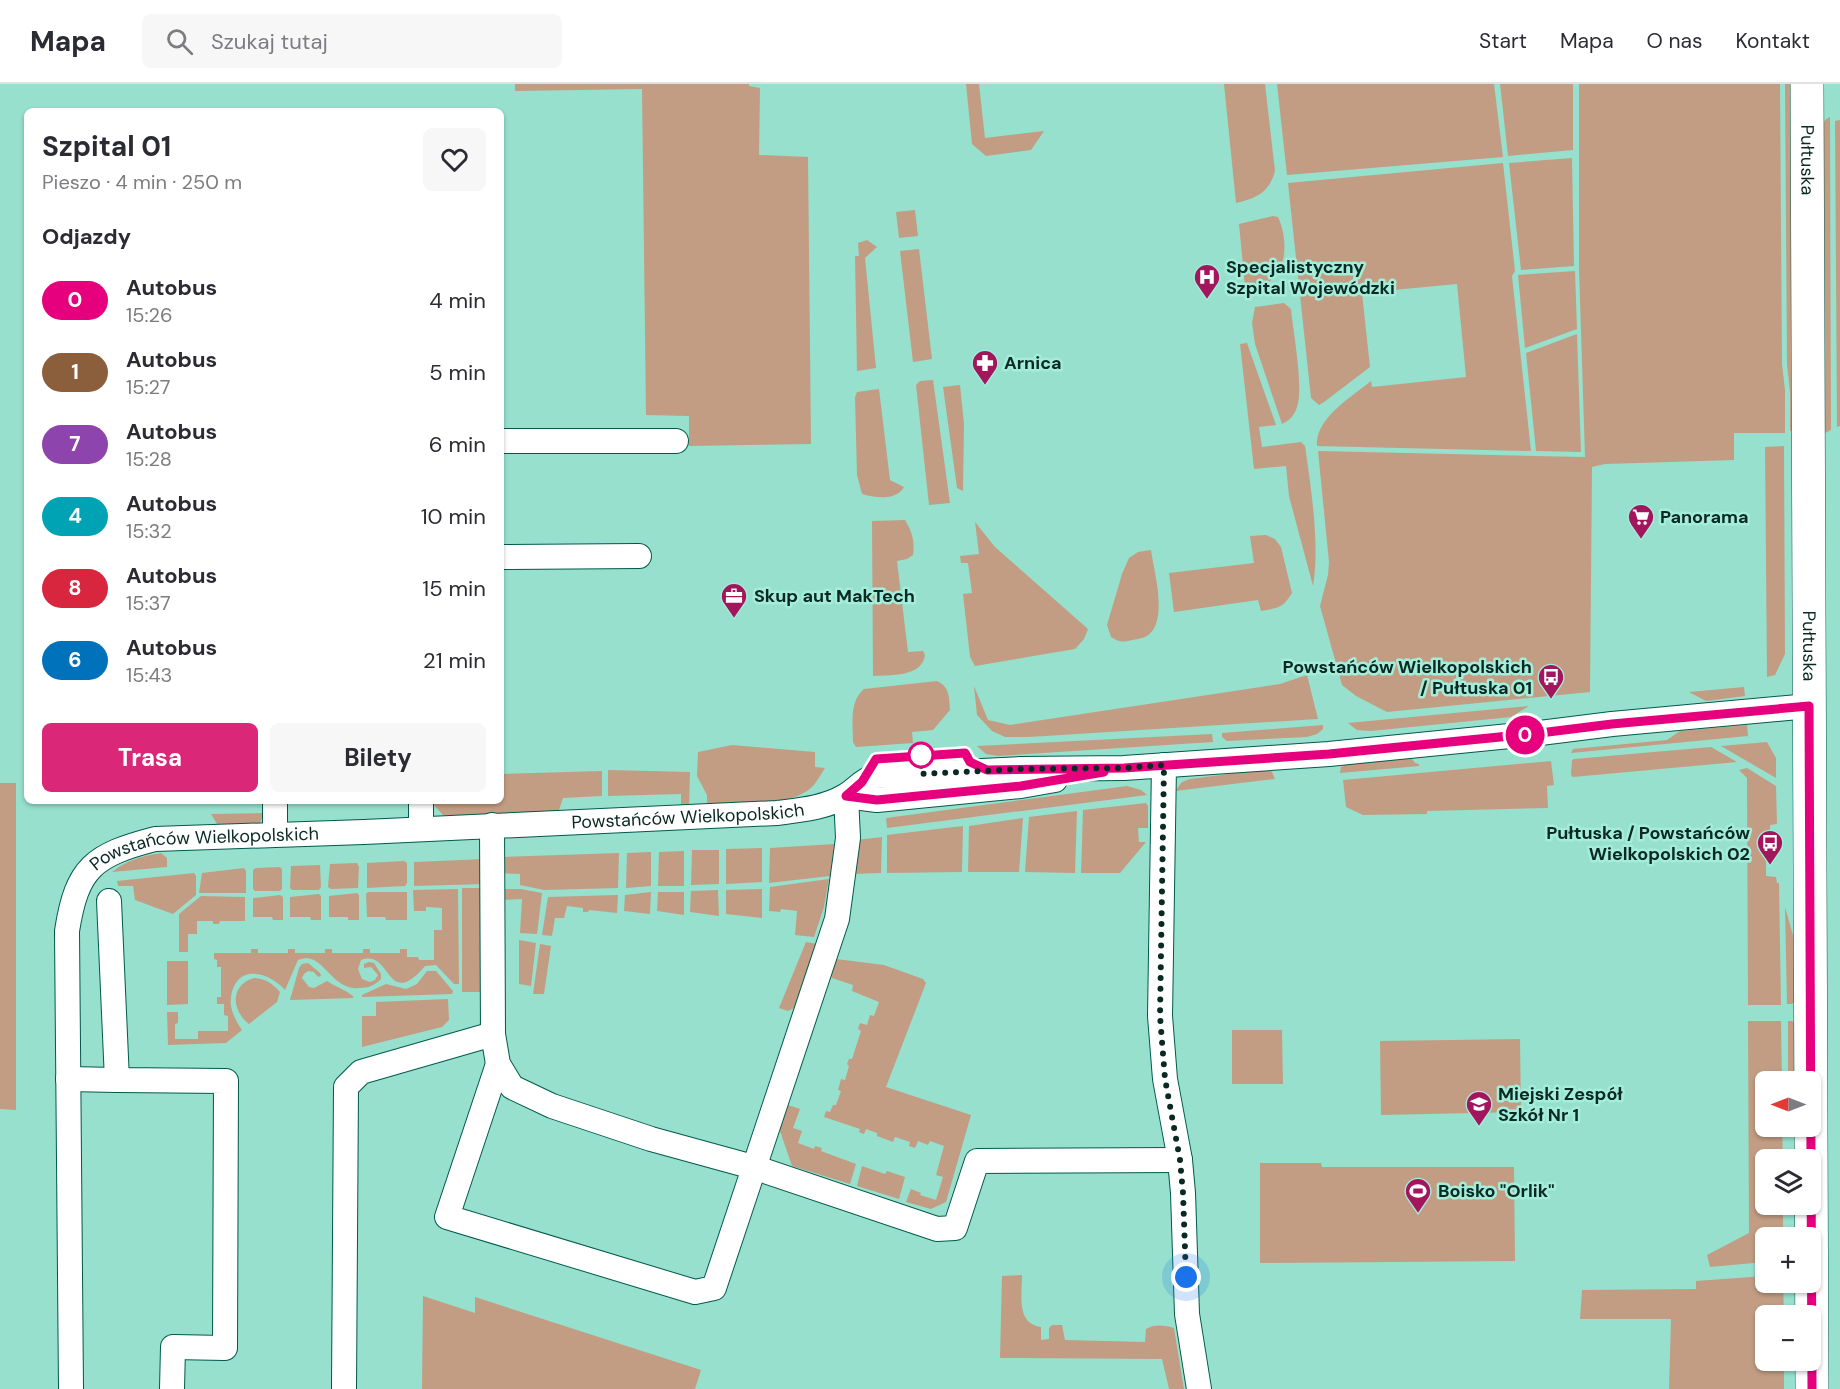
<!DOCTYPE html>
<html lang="pl">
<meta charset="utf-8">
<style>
:root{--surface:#fff;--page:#f7f7f7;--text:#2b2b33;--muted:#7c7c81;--line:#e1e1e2;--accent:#db2777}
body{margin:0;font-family:"DM Sans",sans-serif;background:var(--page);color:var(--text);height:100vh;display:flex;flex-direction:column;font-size:22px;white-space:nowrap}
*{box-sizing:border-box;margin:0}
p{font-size:20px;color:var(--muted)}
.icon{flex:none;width:33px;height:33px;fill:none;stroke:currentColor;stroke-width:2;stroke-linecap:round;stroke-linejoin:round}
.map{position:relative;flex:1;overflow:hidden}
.panel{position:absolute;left:24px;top:24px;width:480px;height:696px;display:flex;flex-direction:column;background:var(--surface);border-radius:9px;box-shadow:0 2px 4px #0004}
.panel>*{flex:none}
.badge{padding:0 12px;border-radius:20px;font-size:21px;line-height:39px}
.needle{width:39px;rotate:270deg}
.controls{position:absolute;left:1755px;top:987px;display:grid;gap:12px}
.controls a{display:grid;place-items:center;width:66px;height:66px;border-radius:9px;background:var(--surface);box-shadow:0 2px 4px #0004;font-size:30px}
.you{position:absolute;width:30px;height:30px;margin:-15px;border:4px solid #fff;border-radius:50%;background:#1a73e8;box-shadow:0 0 0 9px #1a73e833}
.map>.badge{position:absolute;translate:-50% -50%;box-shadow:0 0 0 3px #fff}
h2{padding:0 18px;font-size:22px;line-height:54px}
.round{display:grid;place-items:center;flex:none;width:63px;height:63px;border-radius:9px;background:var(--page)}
.head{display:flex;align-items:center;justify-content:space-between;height:102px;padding:0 18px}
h1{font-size:28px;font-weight:700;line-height:45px}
.button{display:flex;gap:12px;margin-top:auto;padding:12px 18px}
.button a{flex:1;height:69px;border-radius:9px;background:var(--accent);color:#fff;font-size:24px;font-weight:700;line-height:69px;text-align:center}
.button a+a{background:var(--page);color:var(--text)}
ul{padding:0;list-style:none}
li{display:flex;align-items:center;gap:18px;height:72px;padding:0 18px}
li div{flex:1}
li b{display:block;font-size:22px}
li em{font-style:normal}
li .badge{min-width:66px;font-weight:700;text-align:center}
header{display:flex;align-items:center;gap:36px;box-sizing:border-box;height:84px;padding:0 30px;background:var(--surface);border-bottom:2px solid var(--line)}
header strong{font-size:28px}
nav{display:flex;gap:33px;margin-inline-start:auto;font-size:21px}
.search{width:420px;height:54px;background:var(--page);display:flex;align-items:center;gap:15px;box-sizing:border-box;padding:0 21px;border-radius:9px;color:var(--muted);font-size:22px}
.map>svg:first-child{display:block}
.green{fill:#c29d83}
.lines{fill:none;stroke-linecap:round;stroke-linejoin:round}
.street-casing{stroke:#005a4b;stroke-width:26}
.primary-casing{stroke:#005a4b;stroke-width:34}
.street{stroke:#fff;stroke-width:24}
.primary{stroke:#fff;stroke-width:33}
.line-casing{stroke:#fff;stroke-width:14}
.line{stroke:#e6007e;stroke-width:9}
.walk{stroke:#0a2922;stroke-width:6;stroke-dasharray:0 10.8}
.stop-dot{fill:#fff;stroke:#e6007e;stroke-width:3}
.labels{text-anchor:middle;stroke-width:5;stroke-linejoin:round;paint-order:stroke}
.street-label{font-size:18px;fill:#0a2922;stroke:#a3edda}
.poi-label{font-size:18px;font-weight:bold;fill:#0a2922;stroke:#a3edda;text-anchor:start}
</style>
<header>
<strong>Mapa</strong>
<div class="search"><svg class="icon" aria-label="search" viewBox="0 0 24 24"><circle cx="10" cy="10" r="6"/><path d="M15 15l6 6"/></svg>Szukaj tutaj</div>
<nav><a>Start</a><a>Mapa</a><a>O nas</a><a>Kontakt</a></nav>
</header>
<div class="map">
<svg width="1840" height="1305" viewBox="0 0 1840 1305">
<rect width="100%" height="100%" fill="#96e0cd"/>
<!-- green -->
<g class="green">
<polygon points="515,0 749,0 749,2 760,4 759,71 808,73 811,360 689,362 689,332 646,331 642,5 515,7"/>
<polygon points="966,0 979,0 985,54 1044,47 1031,66 986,72 972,60"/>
<path d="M1224 0H1265L1275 87C1269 109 1256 114 1236 119Z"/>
<polygon points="1277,0 1494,0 1503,73 1287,91"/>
<polygon points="1500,0 1573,0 1573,66 1508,72"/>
<polygon points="1579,0 1780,0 1782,280 1785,306 1785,349 1734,349 1734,376 1605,380 1592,383 1590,608 1387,628 1356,612 1342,601 1320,522 1328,491 1329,478 1318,367 1585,373 1579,185"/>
<polygon points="1785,0 1793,0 1793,346 1790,347 1790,309 1787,280"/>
<polygon points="1830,33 1831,346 1823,350 1823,41 1825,36"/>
<polygon points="1840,36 1840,342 1837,343 1835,37"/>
<polygon points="1572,74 1574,182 1521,186 1509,79"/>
<path d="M1503 79 1515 187 1512 192 1531 367 1317 362C1315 334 1352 313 1371 297L1372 303 1466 293 1457 200 1362 209 1370 283 1324 318 1319 321 1311 314 1288 99Z"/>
<polygon points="915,126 918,152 899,154 896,128"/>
<path d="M1273 132 1278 133C1287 151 1289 187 1268 198 1261 202 1252 202 1245 203L1239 140Z"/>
<polygon points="867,156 877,163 865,174 876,284 857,287 855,172 859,172 858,159"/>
<polygon points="919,165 932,275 913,278 900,167"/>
<polygon points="1575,187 1577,245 1525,264 1518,191"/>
<path d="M1284 219 1291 225C1293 247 1304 304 1297 323 1294 332 1290 336 1282 340L1255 260 1252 239 1255 223Z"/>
<polygon points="1577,250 1581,368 1536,367 1526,269"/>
<path d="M1247 259 1276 341 1259 343 1262 363 1301 358 1305 362C1311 403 1320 462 1313 502L1289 412 1286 382 1254 385 1240 260Z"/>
<polygon points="933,296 950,419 929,421 916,301 920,297"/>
<polygon points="960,301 964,340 963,407 957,404 943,303"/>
<path d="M879 305 890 396 904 403C896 417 875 414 862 410L857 391 855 313 857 308Z"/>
<polygon points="1784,362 1785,570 1775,591 1767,593 1765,363"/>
<path d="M905 436C912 447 915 458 913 471L907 475 897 477 908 568 923 567 925 571C922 593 891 591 873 592L872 437Z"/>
<polygon points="975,438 995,463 1088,545 1084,555 1075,565 975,582 970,573 963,510 972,509 968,479 961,479 960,472 979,470"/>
<path d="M1266 451 1275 455 1281 463 1292 509C1283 524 1278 524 1261 527L1258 516 1174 528 1169 489 1254 479 1250 452Z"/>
<path d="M1151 466C1154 489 1173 550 1138 555 1126 557 1121 560 1111 553L1107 541 1122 490 1129 474 1138 468Z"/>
<polygon points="1307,591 1318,635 1029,653 1005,653 992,647 977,631 974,602 988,636 1010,641 1280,600"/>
<path d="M937 597C950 603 949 613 950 626L933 646 912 648 913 659 856 663 853 658C853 639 849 618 864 605Z"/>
<polygon points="1744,603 1745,612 1706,617 1689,608"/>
<polygon points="1529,622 1511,633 1371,647 1357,646 1348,639"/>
<polygon points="1323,641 1323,645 1317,650 1307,653 1227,657 1222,653 1222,649"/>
<polygon points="1747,641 1748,652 1571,669 1573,665 1667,656 1680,647"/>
<polygon points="1212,650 1213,658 998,672 986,670 977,662"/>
<polygon points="1767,658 1776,674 1776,694 1721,662"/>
<path d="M732 661 815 668V683L825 684C821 690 817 698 812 703 789 724 737 720 707 722V711L697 692 698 668Z"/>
<polygon points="1711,663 1737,678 1573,693 1571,691 1572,676 1574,675"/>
<polygon points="1410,672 1415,679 1419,680 1419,682 1340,689 1341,683 1346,680"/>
<polygon points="1551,677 1554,701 1547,702 1548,724 1427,727 1427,730 1363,731 1346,723 1343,696"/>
<polygon points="1747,684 1776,702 1777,740 1770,741 1770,753 1776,753 1776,773 1766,773 1766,792 1776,793 1777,799 1779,799 1781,921 1748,921 1747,694 1739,686"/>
<polygon points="1267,685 1272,688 1275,695 1175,707 1182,698 1190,695"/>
<polygon points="608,686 690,688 689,723 681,723 681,710 608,712"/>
<polygon points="602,687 602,712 563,714 558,729 450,733 443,731 432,719 438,717 501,717 501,690"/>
<polygon points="0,699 16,699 16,1026 0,1025"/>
<polygon points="1127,702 1141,706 1147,711 887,744 886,734"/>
<polygon points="1146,719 1148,722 1148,744 1138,744 1139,758 1146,758 1120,789 1081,789 1083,726"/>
<polygon points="1077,727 1075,789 1025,788 1029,733"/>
<polygon points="264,729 260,739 224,743 217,740 211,730"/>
<polygon points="1023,734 1019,788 968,788 969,742"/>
<polygon points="963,742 962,788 887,789 887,751"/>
<polygon points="882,753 881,789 852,790 856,756"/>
<polygon points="834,760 830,792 769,799 770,764"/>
<polygon points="762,764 762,798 726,800 726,765"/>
<polygon points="692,766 719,766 719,800 691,801"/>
<polygon points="684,767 684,802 658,802 659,768"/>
<polygon points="651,768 651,802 626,804 627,769"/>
<path d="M161 769 167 774V783L112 788C127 776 142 772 161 769Z"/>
<polygon points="619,769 618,804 544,806 520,801 520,790 500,789 500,773"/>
<polygon points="485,775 486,800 414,802 414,778"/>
<polygon points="404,777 407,779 407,799 405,802 367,804 367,779"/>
<polygon points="357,779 359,783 358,804 331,805 328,803 330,780"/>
<polygon points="320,781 321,803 319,806 292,806 290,804 291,782"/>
<polygon points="280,783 282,785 282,805 280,807 255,807 253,805 253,786 256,784"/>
<polygon points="244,784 246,787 246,809 199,809 202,789"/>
<polygon points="194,789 196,792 196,811 173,830 135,816 133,802 118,802 117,797"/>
<polygon points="829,795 824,823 814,853 795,851 797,827 781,825 780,828 769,827 770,803"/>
<polygon points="462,804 486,804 485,908 462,908"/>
<path d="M458 805 459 900H454L436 881 425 882C386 928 392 864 361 876L358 885 362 895 370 898 375 896 378 891 371 883 364 884V880L369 878 374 879 381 890V895C375 901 369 904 360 904 334 907 326 876 307 874 305 874 300 875 298 876L285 906C267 886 235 880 231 914 229 925 236 937 242 946L226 959 168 961 167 928H178V939L175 940V955H198V947H228V932L224 931V920H217V913H221V883H217V876L214 875V869H251V865H258V869H288V865H295V869H325V865H332V869H363V865H370V869H400V865H407V873H418L419 876H434V846H442V824L426 823V827H414L413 806Z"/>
<polygon points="500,805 521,805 542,809 537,850 520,849 522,815 500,816"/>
<polygon points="762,805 762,834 726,830 726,806"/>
<polygon points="718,806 719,832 690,828 691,807"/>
<polygon points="368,808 407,808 407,836 386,836 385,833 367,833 366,810"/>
<polygon points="651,808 650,830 624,827 625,811"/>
<polygon points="658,808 684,808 684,831 657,827"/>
<polygon points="357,809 359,811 359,836 348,836 348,833 329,833 329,812"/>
<polygon points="319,810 321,812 321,836 311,836 310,833 290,833 290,813"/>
<polygon points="280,811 283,813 283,836 273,836 272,833 253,833 253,814"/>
<polygon points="618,811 617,829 589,826 588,828 583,828 583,824 567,822 564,834 555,834 552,852 542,851 548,813"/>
<polygon points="201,812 245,813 245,837 220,837 219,840 213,840 213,837 197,837 197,850 188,850 188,868 179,868 179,830"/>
<polygon points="1785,823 1794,855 1795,917 1792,920 1787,920"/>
<polygon points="519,856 536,859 531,902 519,900"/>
<polygon points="806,858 817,860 796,923 788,927 779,924"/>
<polygon points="540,860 551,862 544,910 533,910"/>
<polygon points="836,875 884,881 923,895 926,899 886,1003 971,1031 946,1118 931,1125 906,1118 911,1105 921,1109 920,1111 936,1116 943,1093 936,1091 944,1062 930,1057 928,1061 918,1057 915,1064 909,1062 910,1058 895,1053 893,1058 877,1052 877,1049 866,1045 864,1050 859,1048 860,1045 824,1033 826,1027 830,1028 833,1021 836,1021 841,1007 838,1006 841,995 845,996 849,982 847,980 849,975 852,975 861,947 858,945 860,939 867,941 870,931 874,932 879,918 852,907 853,901 832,894 831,890"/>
<polygon points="167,877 188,877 188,920 167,921"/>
<path d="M308 879 320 889 321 892 318 893 314 888 308 887 304 890 302 894 309 903 314 904 327 897C334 902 351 908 354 914L290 916 299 884 302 880Z"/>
<polygon points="427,887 436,887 453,907 452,910 362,913 362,911 386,900 406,905 417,900"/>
<path d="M254 894C266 895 272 899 280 908L277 918 249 940C231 926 230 901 254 894Z"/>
<polygon points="448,915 449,936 442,943 362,963 362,932 376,932 376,918"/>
<polygon points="1748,937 1781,937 1782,997 1766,998 1766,1042 1782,1043 1783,1075 1766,1076 1766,1120 1783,1121 1783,1153 1766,1154 1765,1178 1710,1183 1707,1171 1749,1149"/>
<polygon points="1788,937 1792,937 1797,941 1797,997 1788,997"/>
<polygon points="1282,946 1283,1000 1232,1000 1232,946"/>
<polygon points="1520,955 1521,1028 1381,1031 1380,957"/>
<polygon points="785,1020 800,1025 793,1044 802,1047 798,1059 814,1065 815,1062 822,1064 821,1067 856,1080 850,1100 792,1082 778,1041"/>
<polygon points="1260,1079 1321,1079 1322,1083 1514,1083 1515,1177 1260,1179"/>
<polygon points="862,1082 885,1090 887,1087 905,1093 899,1115 857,1102"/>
<path d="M1022 1191C1022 1211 1016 1240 1041 1243V1256L1049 1255V1244L1052 1241H1062L1065 1256 1145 1258 1146 1245C1154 1240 1165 1241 1174 1244L1184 1305H1169L1162 1275 1000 1274 1002 1192Z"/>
<polygon points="1765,1192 1766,1198 1783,1199 1784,1231 1766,1232 1766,1276 1784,1277 1784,1305 1669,1305 1671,1235 1580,1235 1582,1206 1696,1205 1696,1197"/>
<polygon points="423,1212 475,1229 475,1213 701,1286 695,1305 422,1305"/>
</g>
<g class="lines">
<!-- street casing -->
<g class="street-casing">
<g id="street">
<polyline points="501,357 676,357"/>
<polyline points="501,473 639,472"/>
<polyline points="1164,681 1160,932 1165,995 1180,1076 1183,1109 1187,1230 1199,1305"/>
<polyline points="846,712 877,716 1021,702 1055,696"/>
<polyline points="275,717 275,750"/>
<polyline points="421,717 421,745"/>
<polyline points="492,741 493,950 498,980 512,1003 552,1022 651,1055 753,1083 937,1145 955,1144 977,1077 1180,1076"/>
<polyline points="109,817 117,996 226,997 225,1264 173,1263 172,1305"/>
<polyline points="498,980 447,1133 695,1208 714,1204 837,835 848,754 846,712"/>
<polyline points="68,995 117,996"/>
<path id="s1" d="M71 1305 67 847C77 783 94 771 155 755L364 748 777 729C800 726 825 724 845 712 858 705 860 697 876 692L1021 685 1124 684 1329 670 1540 649 1612 640 1809 622"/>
<polyline points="344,1305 346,1003 361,988 493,950"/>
</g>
</g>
<!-- primary casing -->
<g class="primary-casing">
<g id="primary">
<path id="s2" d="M1807 0 1812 1305"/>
</g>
</g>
<!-- street -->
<use href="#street" class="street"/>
<!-- primary -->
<use href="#primary" class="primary"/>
</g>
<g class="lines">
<!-- line casing -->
<g class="line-casing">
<polyline id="line" points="1104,688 1021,702 918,712 877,716 846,712 862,698 876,675 965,669 970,678 987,686 1124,684 1329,670 1540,649 1612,640 1809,622 1812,1305"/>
</g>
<!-- line -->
<use href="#line" class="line"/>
<!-- walk -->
<polyline class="walk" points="921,671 921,690 1021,685 1124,684 1164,681 1160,932 1165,995 1180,1076 1183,1109 1186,1193"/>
</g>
<!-- icons -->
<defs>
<g id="hospital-pin" transform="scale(1.35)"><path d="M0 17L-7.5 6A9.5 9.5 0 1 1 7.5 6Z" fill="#a2165e" stroke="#a3edda"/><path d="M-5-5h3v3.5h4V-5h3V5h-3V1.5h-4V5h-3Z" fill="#fff"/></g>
<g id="pharmacy-pin" transform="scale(1.35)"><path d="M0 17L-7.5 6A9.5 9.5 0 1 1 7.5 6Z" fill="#a2165e" stroke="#a3edda"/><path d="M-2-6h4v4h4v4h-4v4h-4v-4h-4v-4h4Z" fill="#fff"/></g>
<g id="supermarket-pin" transform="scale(1.35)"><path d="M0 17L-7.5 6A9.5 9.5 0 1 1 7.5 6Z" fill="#a2165e" stroke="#a3edda"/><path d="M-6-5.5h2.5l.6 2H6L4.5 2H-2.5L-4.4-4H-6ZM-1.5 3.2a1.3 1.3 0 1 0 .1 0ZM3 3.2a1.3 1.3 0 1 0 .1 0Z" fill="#fff"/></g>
<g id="office-pin" transform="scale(1.35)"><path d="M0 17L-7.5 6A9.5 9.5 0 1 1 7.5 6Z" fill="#a2165e" stroke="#a3edda"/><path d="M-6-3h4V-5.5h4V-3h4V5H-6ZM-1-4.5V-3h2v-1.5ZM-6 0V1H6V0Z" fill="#fff"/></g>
<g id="bus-pin" transform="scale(1.35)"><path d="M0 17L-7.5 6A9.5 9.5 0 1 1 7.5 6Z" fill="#a2165e" stroke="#a3edda"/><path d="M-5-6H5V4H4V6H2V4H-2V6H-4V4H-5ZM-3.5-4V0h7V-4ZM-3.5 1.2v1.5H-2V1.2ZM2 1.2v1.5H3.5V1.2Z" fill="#fff"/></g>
<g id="school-pin" transform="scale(1.35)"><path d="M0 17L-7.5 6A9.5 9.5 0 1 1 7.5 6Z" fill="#a2165e" stroke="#a3edda"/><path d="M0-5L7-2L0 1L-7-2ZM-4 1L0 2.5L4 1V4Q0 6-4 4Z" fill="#fff"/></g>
<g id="stadium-pin" transform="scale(1.35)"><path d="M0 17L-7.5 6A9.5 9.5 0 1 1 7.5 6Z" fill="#a2165e" stroke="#a3edda"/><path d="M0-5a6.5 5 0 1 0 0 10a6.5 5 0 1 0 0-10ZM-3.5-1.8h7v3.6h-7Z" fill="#fff"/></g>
</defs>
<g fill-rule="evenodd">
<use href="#hospital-pin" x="1207" y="193"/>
<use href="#pharmacy-pin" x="985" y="279"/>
<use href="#supermarket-pin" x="1641" y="433"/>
<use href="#office-pin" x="734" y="512"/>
<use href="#bus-pin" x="1551" y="593"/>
<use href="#bus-pin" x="1770" y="759"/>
<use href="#school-pin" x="1479" y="1020"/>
<use href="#stadium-pin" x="1418" y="1107"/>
</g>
<!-- markers -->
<circle class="stop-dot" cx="921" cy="671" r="12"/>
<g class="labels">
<!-- street labels -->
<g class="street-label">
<text dy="6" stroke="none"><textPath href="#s2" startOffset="76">Pułtuska</textPath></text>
<text dy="6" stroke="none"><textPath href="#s2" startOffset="562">Pułtuska</textPath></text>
<text dy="6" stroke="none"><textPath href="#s1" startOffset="1131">Powstańców Wielkopolskich</textPath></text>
<text dy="6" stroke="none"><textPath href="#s1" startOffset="645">Powstańców Wielkopolskich</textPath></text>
</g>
<!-- poi labels -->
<g class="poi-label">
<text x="1226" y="189">Specjalistyczny<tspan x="1226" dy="21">Szpital Wojewódzki</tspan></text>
<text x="1004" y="285">Arnica</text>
<text x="1660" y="439">Panorama</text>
<text x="754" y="518">Skup aut MakTech</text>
<text x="1532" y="589" text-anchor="end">Powstańców Wielkopolskich<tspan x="1532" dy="21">/ Pułtuska 01</tspan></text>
<text x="1750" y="755" text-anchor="end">Pułtuska / Powstańców<tspan x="1750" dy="21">Wielkopolskich 02</tspan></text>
<text x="1498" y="1016">Miejski Zespół<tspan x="1498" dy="21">Szkół Nr 1</tspan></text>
<text x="1438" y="1113">Boisko "Orlik"</text>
</g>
</g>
</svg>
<div class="controls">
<a><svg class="needle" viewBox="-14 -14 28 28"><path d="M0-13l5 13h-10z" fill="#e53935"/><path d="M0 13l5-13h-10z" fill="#7c7c81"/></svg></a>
<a><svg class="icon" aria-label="layers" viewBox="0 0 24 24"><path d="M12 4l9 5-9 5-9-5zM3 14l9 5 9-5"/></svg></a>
<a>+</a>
<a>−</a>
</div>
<div class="you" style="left:1186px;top:1193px"></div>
<b class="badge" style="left:1525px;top:651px;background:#e6007e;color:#fff">0</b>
<section class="panel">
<div class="head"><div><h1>Szpital 01</h1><p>Pieszo · 4 min · 250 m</p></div><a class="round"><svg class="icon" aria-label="heart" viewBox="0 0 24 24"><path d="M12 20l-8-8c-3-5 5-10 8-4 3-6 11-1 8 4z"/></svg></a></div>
<h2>Odjazdy</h2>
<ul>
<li><span class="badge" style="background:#e6007e;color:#fff">0</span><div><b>Autobus</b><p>15:26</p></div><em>4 min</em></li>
<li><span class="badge" style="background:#8b5e3c;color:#fff">1</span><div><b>Autobus</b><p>15:27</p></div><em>5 min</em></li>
<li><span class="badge" style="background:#8e44ad;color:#fff">7</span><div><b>Autobus</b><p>15:28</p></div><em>6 min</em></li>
<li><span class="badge" style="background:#00a3b4;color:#fff">4</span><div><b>Autobus</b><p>15:32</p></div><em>10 min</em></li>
<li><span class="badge" style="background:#d7263d;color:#fff">8</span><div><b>Autobus</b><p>15:37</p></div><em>15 min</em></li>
<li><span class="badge" style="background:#0072bc;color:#fff">6</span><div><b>Autobus</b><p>15:43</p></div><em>21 min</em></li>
</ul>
<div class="button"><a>Trasa</a><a>Bilety</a></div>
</section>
</div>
